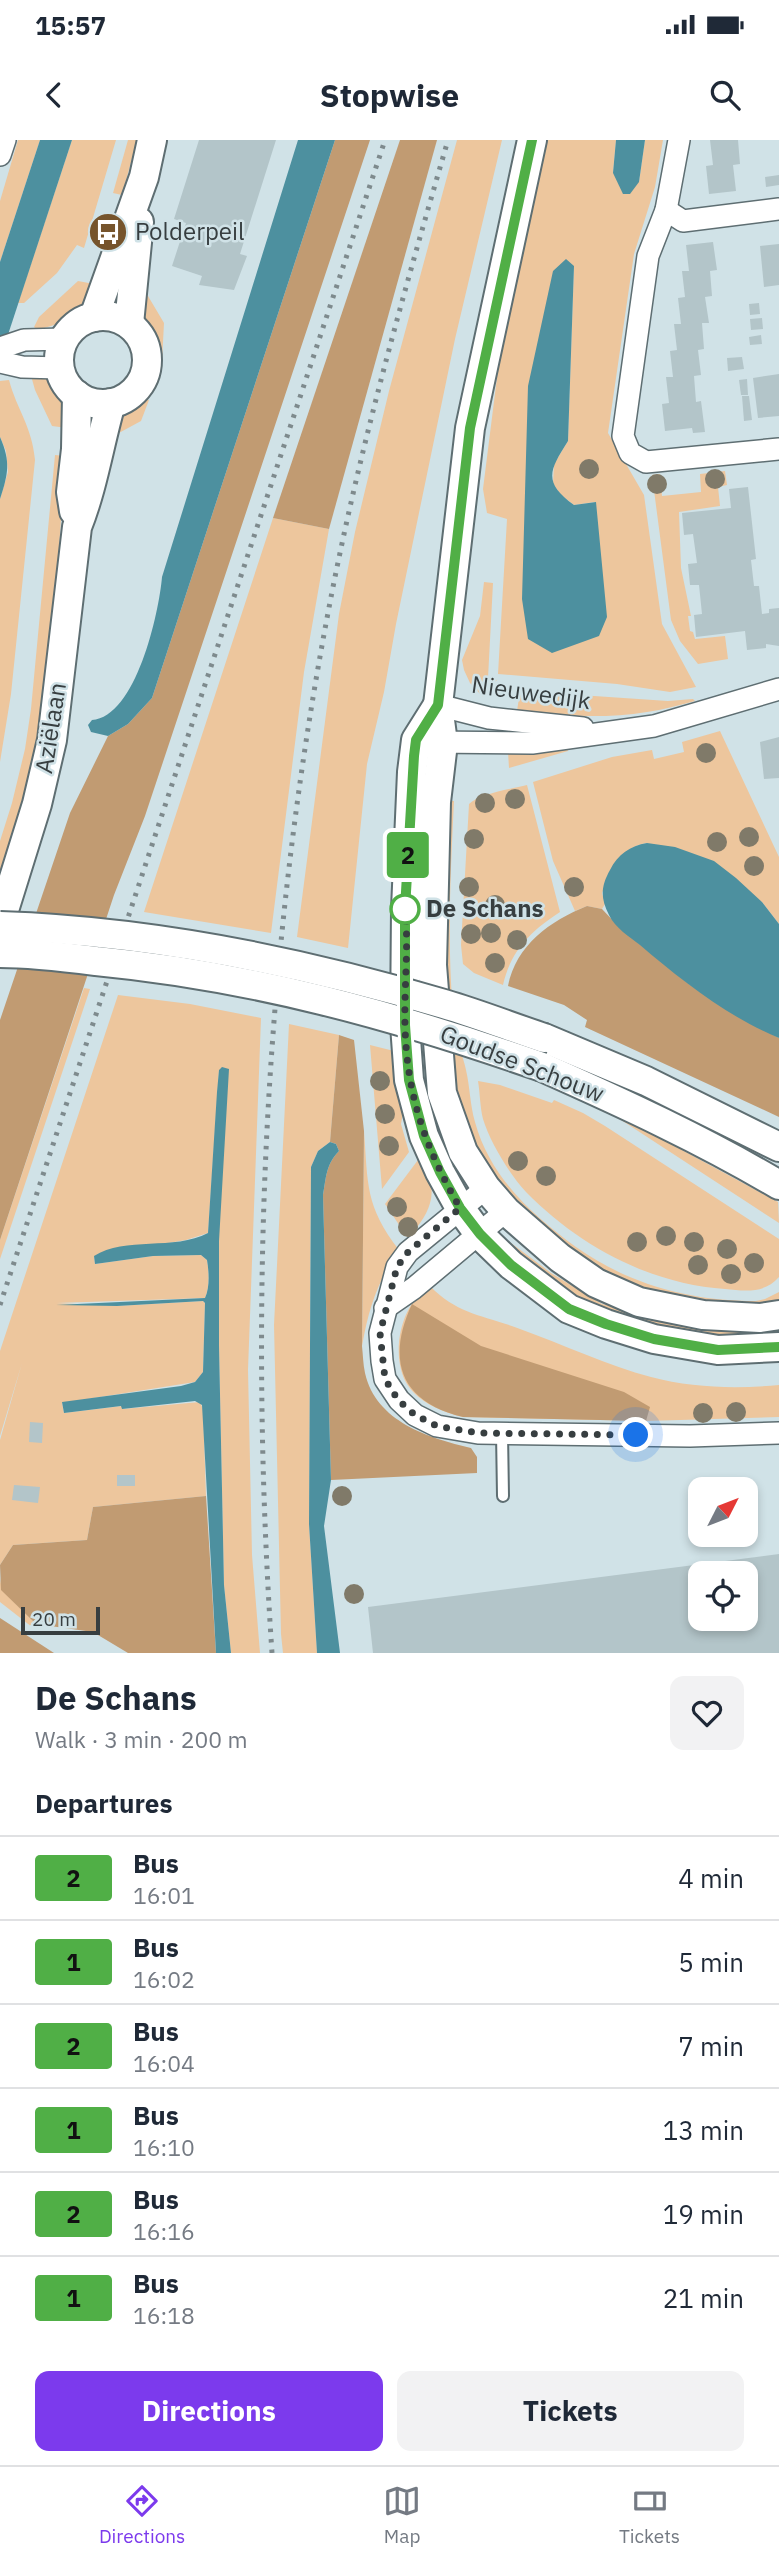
<!DOCTYPE html>
<meta charset="utf-8">
<style>
:root{--surface:#fff;--page:#f2f2f3;--text:#1f2937;--muted:#747a83;--line:#e0e1e3;--accent:#7c3aed}
body{margin:0;font-family:"IBM Plex Sans",sans-serif;background:var(--page);color:var(--text);height:100vh;display:flex;flex-direction:column;font-size:26px;white-space:nowrap}
*{box-sizing:border-box;margin:0}
p{font-size:23px;color:var(--muted)}
.icon{flex:none;width:38px;height:38px;fill:none;stroke:currentColor;stroke-width:2;stroke-linecap:round;stroke-linejoin:round}
.map{position:relative;height:1513px;overflow:hidden}
.details{display:flex;flex-direction:column;background:var(--surface);flex:1}
.details>*{flex:none}
.badge{padding:0 14px;border-radius:5px;font-size:24px;line-height:46px}
.needle{width:46px;rotate:48deg}
.tools{position:absolute;left:688px;top:1337px;display:grid;gap:14px}
.tools a{display:grid;place-items:center;width:70px;height:70px;border-radius:14px;background:var(--surface);box-shadow:0 4px 10px #0003;font-size:35px}
.scale{position:absolute;left:21px;bottom:18px;width:79px;box-sizing:border-box;padding-left:7px;border:4px solid #373e40;border-top:0;font-size:19px;line-height:24px;white-space:nowrap;color:#373e40;-webkit-text-stroke:5px #d0e2e7;paint-order:stroke}
.you{position:absolute;width:35px;height:35px;margin:-18px;border:5px solid #fff;border-radius:50%;background:#1a73e8;box-shadow:0 0 0 10px #1a73e833}
.map>.badge{position:absolute;translate:-50% -50%;box-shadow:0 0 0 4px #fff}
h2{padding:0 35px;font-size:26px;line-height:63px}
.round{display:grid;place-items:center;flex:none;width:74px;height:74px;border-radius:14px;background:var(--page)}
.head{display:flex;align-items:center;justify-content:space-between;height:119px;padding:0 35px}
h1{font-size:33px;font-weight:700;line-height:52px}
.action{display:flex;gap:14px;margin-top:auto;padding:14px 35px}
.action a{flex:1;height:80px;border-radius:14px;background:var(--accent);color:#fff;font-size:28px;font-weight:700;line-height:80px;text-align:center}
.action a+a{background:var(--page);color:var(--text)}
ul{padding:0;list-style:none}
li{display:flex;align-items:center;gap:21px;height:84px;padding:0 35px;border-top:2px solid var(--line)}
li div{flex:1}
li b{display:block;font-size:26px}
li em{font-style:normal}
li .badge{min-width:77px;font-weight:700;text-align:center}
.status{display:flex;justify-content:space-between;align-items:center;height:49px;padding:0 35px;background:var(--surface);direction:ltr}
.status svg{height:19px;fill:currentColor}
header{display:flex;justify-content:space-between;align-items:center;height:91px;padding:0 35px;background:var(--surface);font-size:32px;font-weight:700}
.menu{display:flex;justify-content:space-around;align-items:center;height:98px;border-top:2px solid var(--line);background:var(--surface);font-size:19px;color:var(--muted)}
.menu a{display:grid;justify-items:center;gap:4px}
.menu .on{color:var(--accent)}
.map>svg:first-child{display:block}
.green{fill:#edc69d;fill-rule:evenodd}
.forest{fill:#c19b72}
.water{fill:#4d909f}
.building{fill:#b3c5c9;fill-rule:evenodd}
.lines{fill:none;stroke-linecap:round;stroke-linejoin:round}
.lane-casing{stroke:#5e6e72;stroke-width:14}
.street-casing{stroke:#5e6e72;stroke-width:24}
.secondary-casing{stroke:#5e6e72;stroke-width:32}
.lane{stroke:#fff;stroke-width:10}
.street{stroke:#fff;stroke-width:21}
.secondary{stroke:#fff;stroke-width:28}
.rail{stroke:#7e8a8d;stroke-width:5;stroke-dasharray:3.5 7;stroke-linecap:butt}
.secondary-bridge-casing{stroke:#5e6e72;stroke-width:32;stroke-linecap:butt}
.secondary-bridge{stroke:#fff;stroke-width:28}
.tree{fill:#807a69}
.line-casing{stroke:#fff;stroke-width:16}
.line{stroke:#50af46;stroke-width:10}
.walk{stroke:#373e40;stroke-width:7;stroke-dasharray:0 12.6}
.stop-dot{fill:#fff;stroke:#50af46;stroke-width:3.5}
.labels{text-anchor:middle;stroke-width:5;stroke-linejoin:round;paint-order:stroke}
.poi-label{font-size:24px;fill:#373e40;stroke:#d0e2e7;text-anchor:start}
.street-label{font-size:24px;fill:#373e40;stroke:#d0e2e7}
.stop-label{font-size:24px;font-weight:bold;fill:#373e40;stroke:#d0e2e7;text-anchor:start}
</style>
<div class="status"><b>15:57</b><svg viewBox="0 0 49 12"><path d="M0 12V9h3v3zM5 12V6h3v6zM10 12V3h3v9zM15 12V0h3v12zM26 1h20v11H26zM47 4h2v5h-2z"/></svg></div>
<header><svg class="icon" aria-label="back" viewBox="0 0 24 24"><path d="M15 5l-7 7 7 7"/></svg>Stopwise<svg class="icon" aria-label="search" viewBox="0 0 24 24"><circle cx="10" cy="10" r="6"/><path d="M15 15l6 6"/></svg></header>
<div class="map">
<svg width="779" height="1513" viewBox="0 0 779 1513">
<rect width="100%" height="100%" fill="#d0e2e7"/>
<!-- green -->
<g class="green">
<polygon points="18,0 40,0 0,122 0,61"/>
<polygon points="72,0 116,0 84,108 77,105 57,133 24,163 18,163"/>
<polygon points="128,0 137,0 122,55 113,53"/>
<polygon points="457,0 502,0 455,199 396,484 384,552 367,624 348,808 297,797 339,474 355,392 389,251"/>
<path d="M547 0H616L613 33 639 42 645 0H663L655 47 634 114 608 293 644 355 662 484 696 547 670 552 617 544 498 534 507 379 487 373 483 349 504 182ZM574 126 568 301 554 324 553 344 561 355 574 365 595 362 522 459Z"/>
<path d="M78 141 94 144C85 169 63 186 37 189L34 187 39 177Z"/>
<polygon points="140,152 148,156 164,183 162,221 157,206 143,180"/>
<path d="M30 232C63 243 63 257 67 288L52 286 35 250Z"/>
<path d="M9 240C17 270 32 286 35 320L11 554 0 622V359L8 332 6 311 0 297V241Z"/>
<polygon points="141,258 149,260 141,281 117,294 122,273"/>
<polygon points="55,315 65,316 58,425 42,573 23,665 0,741 0,701 12,663 25,609 31,569"/>
<polygon points="725,331 727,345 718,347 720,366 679,372 681,428 691,476 688,476 690,491 693,492 695,499 725,496 728,519 698,524 680,501 671,480 652,335 660,334 662,356 701,352 700,334"/>
<polygon points="273,378 329,389 304,532 271,793 144,772"/>
<polygon points="484,442 493,443 488,538 497,540 487,548 483,557 470,543 464,530 462,520 480,476"/>
<path d="M520 551 668 561 693 559 695 561C679 565 663 570 647 572 604 579 560 576 517 571Z"/>
<path d="M720 591 779 717V784L762 762 647 703C618 708 614 729 602 753L605 764 602 769 587 766 575 771 553 721 533 642 612 617 652 610 654 619 684 612 682 602Z"/>
<polygon points="567,607 568,611 509,628 508,612"/>
<path d="M527 645 560 772C531 791 511 810 503 845L474 833 463 824 461 805 469 664C479 654 511 649 527 645Z"/>
<path d="M445 660 454 661C451 722 448 781 451 842 452 856 451 870 453 884 455 899 463 915 466 930 470 947 470 965 475 982 490 1037 532 1075 576 1107 630 1145 690 1161 756 1161L765 1159 779 1152V1166L742 1169 641 1151 584 1122 502 1051 465 991 444 926Z"/>
<polygon points="84,848 90,849 0,1119 0,1100"/>
<path d="M118 855 190 864 261 878 248 1230 252 1415 260 1513H231L224 1445 219 1206V930L208 1093 186 1100 94 1116 95 1124 153 1116 201 1115 207 1120C209 1132 210 1147 205 1158L57 1163 117 1166 203 1161 205 1163 203 1232 195 1242 62 1263 64 1273 122 1266 123 1269 200 1262 203 1269 206 1356 93 1367 87 1400 13 1405 0 1425V1300L22 1223 0 1296V1211Z"/>
<polygon points="289,884 339,895 330,1002 318,1011 311,1027 309,1384 317,1513 283,1513 281,1494 274,1185"/>
<polygon points="370,905 398,912 405,961 401,984 409,1012 382,1049"/>
<path d="M478 941 500 945 552 963 554 960 583 973 605 986 779 1099V1137C764 1154 745 1151 725 1149 650 1144 579 1106 526 1052 510 1035 490 1002 483 979 480 967 480 953 478 941Z"/>
<polygon points="616,974 778,1062 779,1083 615,976"/>
<path d="M364 991C368 1044 365 1066 399 1110 377 1143 369 1167 362 1206Z"/>
<path d="M421 1016C439 1050 434 1069 408 1098L385 1064Z"/>
<polygon points="495,1091 551,1133 602,1164 681,1181 779,1184 779,1194 723,1195 686,1191 599,1173 567,1155 493,1092"/>
<path d="M430 1146C458 1175 484 1175 520 1189 562 1204 609 1226 651 1237 693 1248 736 1249 779 1245V1277L646 1281 463 1277C443 1272 419 1263 407 1244 390 1216 400 1163 430 1146Z"/>
<polygon points="0,1438 2,1450 36,1484 32,1487 0,1462"/>
</g>
<!-- forest -->
<g class="forest">
<polygon points="335,0 370,0 145,676 114,755 0,1100 0,880 70,673 108,596 128,584 152,558"/>
<polygon points="400,0 437,0 329,389 273,378"/>
<path d="M587 766 602 769 621 789 689 844 730 871 779 898V977L585 887 587 880 564 865 508 846C516 805 550 781 587 766Z"/>
<path d="M339 895 354 900 364 991 362 1206C363 1215 363 1224 365 1233 376 1282 429 1298 471 1308L477 1317V1333L331 1340 323 1055C326 1038 326 1024 339 1011L336 1004 330 1002Z"/>
<path d="M412 1164 481 1206 624 1252 650 1267 646 1281 463 1277C400 1262 386 1220 412 1164Z"/>
<polygon points="206,1356 216,1513 128,1513 93,1492 36,1484 1,1450 0,1425 13,1405 87,1400 93,1367"/>
<polygon points="0,1478 54,1513 0,1513"/>
</g>
<!-- water -->
<g class="water">
<polygon points="40,0 72,0 0,219 0,122"/>
<path d="M298 0H335L152 558 128 584 108 596 91 592 88 585 92 580C136 577 159 473 162 437Z"/>
<polygon points="616,0 645,0 639,42 630,54 623,54 613,33"/>
<path d="M566 119 574 126 568 301C549 331 543 342 574 365L596 362 607 477 599 496 552 513 528 499 522 459 528 246 553 131Z"/>
<path d="M0 297C11 322 8 334 0 359Z"/>
<path d="M647 703 675 707 714 721 736 738 762 762 779 784V898C728 877 681 840 640 805 630 797 615 788 609 775 600 758 601 746 610 730 618 714 630 706 647 703Z"/>
<path d="M222 927 229 929 219 1101V1206L224 1445 231 1513H216L202 1265 195 1261 122 1269 121 1266 64 1273 62 1262 181 1246 195 1242 203 1232 205 1163 203 1161 117 1166 56 1165 205 1158C210 1147 209 1132 207 1120L201 1115 153 1116 95 1124 94 1116C125 1096 174 1111 208 1093L217 952 219 930Z"/>
<path d="M330 1002 336 1004 339 1011C326 1024 326 1038 323 1055L331 1340 324 1386 340 1513H317L309 1384 311 1027 318 1011Z"/>
</g>
<!-- building -->
<g class="building">
<polygon points="199,0 276,0 240,114 247,116 234,150 199,145 202,136 172,126 186,83 174,79"/>
<polygon points="710,0 738,0 740,24 733,25 736,51 709,54 706,26 713,25"/>
<polygon points="779,35 779,45 766,47 765,37"/>
<polygon points="713,102 717,130 710,131 712,156 705,157 709,183 702,183 704,209 698,210 701,235 694,236 696,262 701,261 705,292 693,293 692,288 665,291 662,264 669,263 666,237 673,237 670,211 677,210 674,184 681,184 678,158 685,157 682,131 689,131 686,105"/>
<polygon points="779,104 779,145 764,147 760,106"/>
<polygon points="759,163 760,174 750,175 749,164"/>
<polygon points="762,178 763,189 751,190 750,179"/>
<polygon points="761,195 762,204 750,205 749,197"/>
<polygon points="742,217 744,229 728,231 727,218"/>
<polygon points="779,234 779,276 758,278 753,238"/>
<polygon points="747,239 748,255 741,255 739,240"/>
<polygon points="742,256 749,256 752,280 744,281"/>
<polygon points="748,347 756,419 751,420 754,446 759,446 762,474 769,473 769,469 779,468 779,506 766,504 766,508 747,510 745,491 696,497 694,475 702,474 699,445 690,445 688,424 697,423 693,394 684,395 682,373 731,368 729,349"/>
<polygon points="779,597 779,638 764,639 760,602"/>
<polygon points="30,1282 43,1283 42,1303 29,1302"/>
<rect x="117" y="1335" width="18" height="11"/>
<polygon points="14,1345 40,1347 38,1363 12,1360"/>
<path d="M779 1414V1513H373L368 1467ZM700 1433H746V1479H700Z"/>
</g>
<g class="lines">
<!-- lane casing -->
<g class="lane-casing">
<polyline id="lane" points="502,1293 503,1356"/>
</g>
<!-- street casing -->
<g class="street-casing">
<g id="street">
<polyline points="679,0 666,70 648,116 623,296 630,313 646,322 779,309"/>
<polyline points="0,15 5,0"/>
<polyline points="666,70 683,81 779,69"/>
<polyline points="0,208 24,200 64,199"/>
<polyline points="0,222 22,227 60,228"/>
<polyline points="438,565 489,578 583,588"/>
<polyline points="428,602 532,603 654,586 779,549"/>
<polyline points="486,1048 408,1112 397,1127 380,1193 382,1221 385,1239 399,1260 415,1275 437,1286 478,1293 690,1296 779,1293"/>
<polyline points="385,1168 414,1148 506,1071"/>
</g>
</g>
<!-- secondary casing -->
<g class="secondary-casing">
<g id="secondary">
<polyline points="532,0 470,288 438,565 443,603 436,662 432,825 442,953 463,1012 486,1048 506,1071 560,1118 596,1143 639,1162 703,1175 760,1178 779,1175"/>
<circle cx="103" cy="220" r="44"/>
<polyline points="94,177 144,37 152,0"/>
<polyline points="129,184 139,82"/>
<polyline points="74,371 71,352 76,309 77,255"/>
<polyline points="438,565 416,600 412,632 406,769 405,885 409,940 424,996 440,1032 460,1068 479,1094 511,1125 569,1169 606,1184 654,1199 718,1210 779,1207"/>
<path d="M0 783 37 664 52 600 77 387C93 347 99 305 111 263"/>
<polyline points="544,898 646,941 779,1007"/>
<path d="M542 927C623 963 703 1000 779 1045"/>
</g>
</g>
<!-- lane -->
<use href="#lane" class="lane"/>
<!-- street -->
<use href="#street" class="street"/>
<!-- secondary -->
<use href="#secondary" class="secondary"/>
<!-- rail -->
<g class="rail">
<polyline points="0,1165 385,0"/>
<path d="M272 1513C248 1158 264 797 333 447 363 296 405 148 448 0"/>
</g>
<!-- secondary-bridge casing -->
<g class="secondary-bridge-casing">
<g id="secondary-bridge">
<path d="M0 786C150 791 300 821 444 864 478 874 511 887 544 898"/>
<path d="M0 813C32 813 64 817 96 821 252 836 394 875 542 927"/>
</g>
</g>
<!-- secondary-bridge -->
<use href="#secondary-bridge" class="secondary-bridge"/>
</g>
<!-- trees -->
<g class="tree">
<circle cx="589" cy="329" r="10"/>
<circle cx="715" cy="339" r="10"/>
<circle cx="657" cy="344" r="10"/>
<circle cx="706" cy="613" r="10"/>
<circle cx="515" cy="659" r="10"/>
<circle cx="485" cy="663" r="10"/>
<circle cx="749" cy="697" r="10"/>
<circle cx="474" cy="699" r="10"/>
<circle cx="717" cy="702" r="10"/>
<circle cx="754" cy="726" r="10"/>
<circle cx="469" cy="747" r="10"/>
<circle cx="574" cy="747" r="10"/>
<circle cx="495" cy="765" r="10"/>
<circle cx="491" cy="793" r="10"/>
<circle cx="471" cy="794" r="10"/>
<circle cx="517" cy="800" r="10"/>
<circle cx="495" cy="823" r="10"/>
<circle cx="380" cy="941" r="10"/>
<circle cx="385" cy="974" r="10"/>
<circle cx="389" cy="1006" r="10"/>
<circle cx="518" cy="1021" r="10"/>
<circle cx="546" cy="1036" r="10"/>
<circle cx="397" cy="1067" r="10"/>
<circle cx="408" cy="1087" r="10"/>
<circle cx="666" cy="1096" r="10"/>
<circle cx="637" cy="1102" r="10"/>
<circle cx="694" cy="1102" r="10"/>
<circle cx="727" cy="1109" r="10"/>
<circle cx="754" cy="1123" r="10"/>
<circle cx="698" cy="1125" r="10"/>
<circle cx="731" cy="1134" r="10"/>
<circle cx="736" cy="1272" r="10"/>
<circle cx="703" cy="1273" r="10"/>
<circle cx="342" cy="1356" r="10"/>
<circle cx="354" cy="1454" r="10"/>
</g>
<g class="lines">
<!-- line casing -->
<g class="line-casing">
<polyline id="line" points="532,0 470,288 438,565 416,600 414,616 405,769 405,885 409,940 424,996 440,1032 460,1068 480,1094 511,1125 569,1169 606,1184 654,1199 718,1210 779,1207"/>
</g>
<!-- line -->
<use href="#line" class="line"/>
<!-- walk -->
<path class="walk" d="M405 769C409 806 404 847 405 886 407 956 425 1007 460 1068L408 1112 397 1127 380 1193 385 1239 398 1260 415 1275 437 1286 478 1293 636 1295"/>
</g>
<!-- icons -->
<defs>
<g id="bus-disc" transform="scale(2.0125)"><circle r="9.5" fill="#76542c" stroke="#d0e2e7"/><path d="M-5-6H5V4H4V6H2V4H-2V6H-4V4H-5ZM-3.5-4V0h7V-4ZM-3.5 1.2v1.5H-2V1.2ZM2 1.2v1.5H3.5V1.2Z" fill="#fff"/></g>
</defs>
<g fill-rule="evenodd">
<use href="#bus-disc" x="108" y="92"/>
</g>
<!-- markers -->
<circle class="stop-dot" cx="405" cy="769" r="14"/>
<g class="labels">
<!-- poi labels -->
<g class="poi-label">
<text x="135" y="100">Polderpeil</text>
</g>
<!-- street labels -->
<g class="street-label">
<text transform="translate(531 553) rotate(8)" y="8">Nieuwedijk</text>
<text transform="translate(51 588) rotate(-81)" y="8">Aziëlaan</text>
<text transform="translate(522 924) rotate(21)" y="8">Goudse Schouw</text>
</g>
<!-- stop labels -->
<g class="stop-label">
<text x="426" y="777">De Schans</text>
</g>
</g>
</svg>
<div class="tools">
<a><svg class="needle" viewBox="-14 -14 28 28"><path d="M0-13l5 13h-10z" fill="#e53935"/><path d="M0 13l5-13h-10z" fill="#747a83"/></svg></a>
<a><svg class="icon" aria-label="locate" viewBox="0 0 24 24"><circle cx="12" cy="12" r="6"/><path d="M12 2v4M12 18v4M2 12h4M18 12h4"/></svg></a>
</div>
<div class="scale">20 m</div>
<div class="you" style="left:636px;top:1295px"></div>
<b class="badge" style="left:408px;top:715px;background:#50af46;color:#111">2</b>
</div>
<section class="details">
<div class="head"><div><h1>De Schans</h1><p>Walk · 3 min · 200 m</p></div><a class="round"><svg class="icon" aria-label="heart" viewBox="0 0 24 24"><path d="M12 20l-8-8c-3-5 5-10 8-4 3-6 11-1 8 4z"/></svg></a></div>
<h2>Departures</h2>
<ul>
<li><span class="badge" style="background:#50af46;color:#111">2</span><div><b>Bus</b><p>16:01</p></div><em>4 min</em></li>
<li><span class="badge" style="background:#50af46;color:#111">1</span><div><b>Bus</b><p>16:02</p></div><em>5 min</em></li>
<li><span class="badge" style="background:#50af46;color:#111">2</span><div><b>Bus</b><p>16:04</p></div><em>7 min</em></li>
<li><span class="badge" style="background:#50af46;color:#111">1</span><div><b>Bus</b><p>16:10</p></div><em>13 min</em></li>
<li><span class="badge" style="background:#50af46;color:#111">2</span><div><b>Bus</b><p>16:16</p></div><em>19 min</em></li>
<li><span class="badge" style="background:#50af46;color:#111">1</span><div><b>Bus</b><p>16:18</p></div><em>21 min</em></li>
</ul>
<div class="action"><a>Directions</a><a>Tickets</a></div>
</section>
<nav class="menu">
<a class="on"><svg class="icon" aria-label="directions" viewBox="0 0 24 24"><path d="M12 3l9 9-9 9-9-9zM9 14v-3h6M13 9l2 2-2 2"/></svg>Directions</a>
<a><svg class="icon" aria-label="map" viewBox="0 0 24 24"><path d="M3 6l6-2 6 2 6-2v14l-6 2-6-2-6 2zM9 4v14M15 6v14"/></svg>Map</a>
<a><svg class="icon" aria-label="tickets" viewBox="0 0 24 24"><path d="M3 7h18v10H3zM15 7v10"/></svg>Tickets</a>
</nav>
